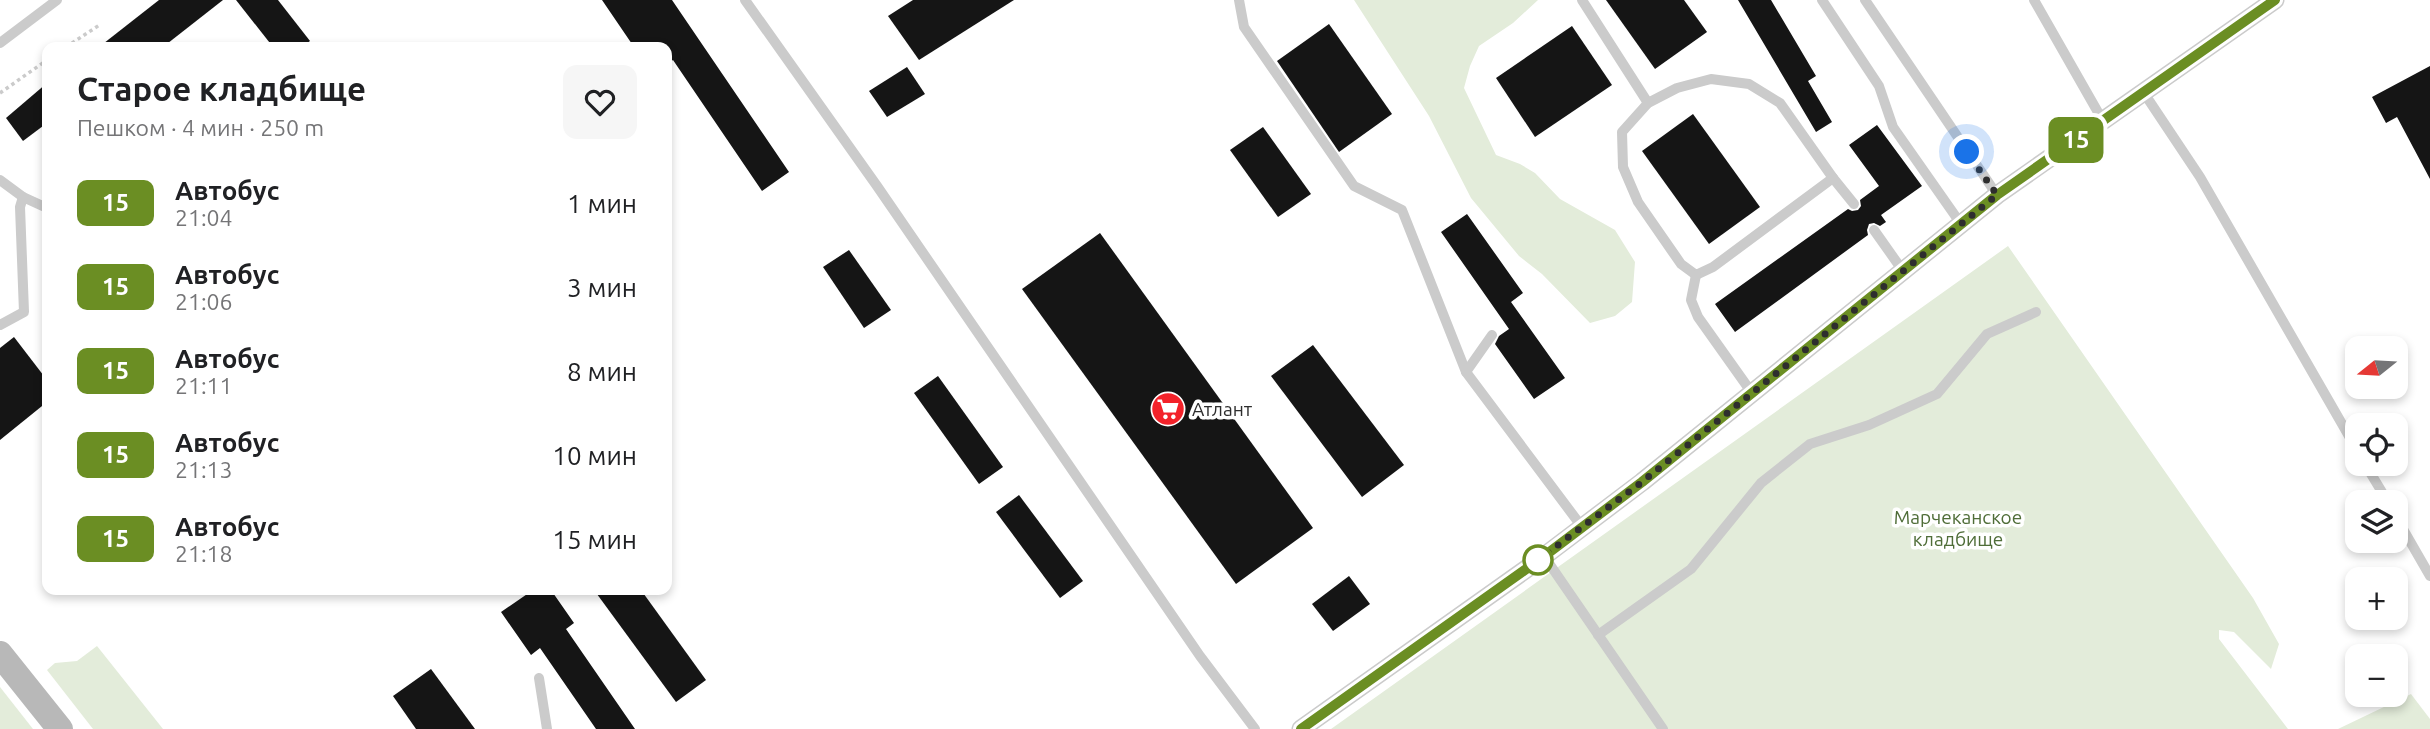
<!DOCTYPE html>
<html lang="ru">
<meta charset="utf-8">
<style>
:root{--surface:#fff;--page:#f6f6f6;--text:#202124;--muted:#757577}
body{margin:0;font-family:Ubuntu,sans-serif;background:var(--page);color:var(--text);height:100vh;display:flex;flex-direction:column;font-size:26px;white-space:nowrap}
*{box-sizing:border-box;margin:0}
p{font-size:23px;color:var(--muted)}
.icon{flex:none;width:38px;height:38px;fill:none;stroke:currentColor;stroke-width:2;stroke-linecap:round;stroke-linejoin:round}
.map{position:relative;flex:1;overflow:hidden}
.drawer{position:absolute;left:42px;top:42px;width:630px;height:553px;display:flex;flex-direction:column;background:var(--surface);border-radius:14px;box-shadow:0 4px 10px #0003}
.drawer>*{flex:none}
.badge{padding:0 14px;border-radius:10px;font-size:24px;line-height:46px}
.needle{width:46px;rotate:252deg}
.fabs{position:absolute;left:2345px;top:336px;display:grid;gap:14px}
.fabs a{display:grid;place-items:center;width:63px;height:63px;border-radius:14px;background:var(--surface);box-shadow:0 4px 10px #0003;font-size:35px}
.you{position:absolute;width:35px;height:35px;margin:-18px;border:5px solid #fff;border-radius:50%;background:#1a73e8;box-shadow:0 0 0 10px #1a73e833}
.map>.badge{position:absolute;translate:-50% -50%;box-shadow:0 0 0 4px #fff}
.round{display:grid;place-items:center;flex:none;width:74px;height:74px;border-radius:14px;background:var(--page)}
.headline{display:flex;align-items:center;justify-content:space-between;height:119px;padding:0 35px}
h1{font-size:33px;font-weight:700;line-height:52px}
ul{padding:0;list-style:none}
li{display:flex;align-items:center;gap:21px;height:84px;padding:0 35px}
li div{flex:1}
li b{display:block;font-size:26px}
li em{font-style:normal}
li .badge{min-width:77px;font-weight:700;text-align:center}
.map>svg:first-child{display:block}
.green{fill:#e3ecda}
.building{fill:#151515}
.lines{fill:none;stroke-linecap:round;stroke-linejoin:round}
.path{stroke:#cbcbcb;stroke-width:3.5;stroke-dasharray:3.5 3.5;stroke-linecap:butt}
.lane{stroke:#cbcbcb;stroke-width:10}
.street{stroke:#cbcbcb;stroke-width:19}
.secondary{stroke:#b8b8b8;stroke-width:26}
.line-casing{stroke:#fff;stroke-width:16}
.line{stroke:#6b8e23;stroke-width:10}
.walk{stroke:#2e2e2e;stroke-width:7;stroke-dasharray:0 12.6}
.stop-dot{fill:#fff;stroke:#6b8e23;stroke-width:3.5}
.labels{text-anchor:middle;stroke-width:7;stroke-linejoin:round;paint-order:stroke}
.poi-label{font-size:19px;fill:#2e2e2e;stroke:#fff;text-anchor:start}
.park-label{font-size:19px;fill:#4f6d38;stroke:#fff}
</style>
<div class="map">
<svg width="2430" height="729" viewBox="0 0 2430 729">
<rect width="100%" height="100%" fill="#fff"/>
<!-- green -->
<g class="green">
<polygon points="1354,0 1538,0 1513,23 1479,46 1470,66 1464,88 1496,155 1520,164 1535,173 1560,199 1615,230 1635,262 1632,302 1615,316 1590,323 1542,274 1519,256 1471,198 1429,116"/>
<polygon points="2008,246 2253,598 2279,644 2271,669 2234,632 2219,630 2219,639 2288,729 1331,729"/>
<polygon points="97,646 163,729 93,729 47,670 55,663 77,661"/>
<polygon points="0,687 33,729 0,729"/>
<polygon points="2411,694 2430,719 2430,729 2338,729"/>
</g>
<!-- building -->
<g class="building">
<polygon points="159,0 223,0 163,47 99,47"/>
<polygon points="236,0 278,0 310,41 302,47 273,47"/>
<polygon points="602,0 672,0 789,172 762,191 673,60 667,64 667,47 634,47"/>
<polygon points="913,0 1014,0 919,60 888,16"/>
<polygon points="1606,0 1684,0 1707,32 1655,69"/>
<polygon points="1738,0 1771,0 1816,76 1808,81 1832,122 1816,132"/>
<polygon points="1329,24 1392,114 1339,152 1277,61"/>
<polygon points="1572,26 1612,85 1535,137 1496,78"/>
<polygon points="2430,66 2430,179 2397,117 2386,123 2372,97"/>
<polygon points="907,67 925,94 887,117 869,91"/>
<polygon points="47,83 47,123 23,141 6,118"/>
<polygon points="1693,114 1760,207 1709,244 1642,151"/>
<polygon points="1877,125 1922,186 1881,215 1886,222 1880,226 1874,223 1869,224 1867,230 1868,235 1735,332 1715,304 1848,209 1852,211 1858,210 1861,206 1860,200 1879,186 1849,145"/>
<polygon points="1263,127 1311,194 1278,217 1230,150"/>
<polygon points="1467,214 1523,293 1511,302 1565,378 1534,399 1495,344 1499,336 1509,329 1441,232"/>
<polygon points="1100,233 1313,528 1236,584 1022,289"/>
<polygon points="849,250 891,310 864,328 823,267"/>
<polygon points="14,337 47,380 47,402 0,440 0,348"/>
<polygon points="1313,345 1404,465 1362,497 1271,376"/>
<polygon points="938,376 1003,467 979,484 914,393"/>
<polygon points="1019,495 1083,581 1060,598 996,512"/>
<polygon points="1349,576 1370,604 1333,631 1312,604"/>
<polygon points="533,590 551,590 574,623 566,629 635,729 596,729 540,648 531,655 501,612"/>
<polygon points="594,590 641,590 706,680 676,702"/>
<polygon points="431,669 475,729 416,729 393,696"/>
</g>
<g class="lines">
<!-- path -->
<g class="path">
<polyline points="66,47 101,24"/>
<polyline points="0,93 47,60"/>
</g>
<!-- lane -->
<g class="lane">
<polyline points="745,0 877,186 1200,656 1255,729"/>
<polyline points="1239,0 1244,27 1354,186 1402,210 1466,372"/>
<polyline points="1582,0 1648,103"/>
<polyline points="1822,0 1879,86 1893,127 1961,224"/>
<polyline points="1865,0 1997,195"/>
<polyline points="2034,0 2103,121"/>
<polyline points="0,43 57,0"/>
<polygon points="1711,79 1749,84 1780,103 1833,178 1713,267 1696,275 1681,264 1638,202 1623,167 1622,132 1648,103 1677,88"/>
<polyline points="2144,93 2200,177 2357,450"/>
<polyline points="1833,178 1854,204"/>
<polyline points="0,180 23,197 20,207 24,312 0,325"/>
<polyline points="23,197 47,208"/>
<polyline points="1874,230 1903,271"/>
<polyline points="1696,275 1691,300 1698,317 1752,393"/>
<polyline points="1492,335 1466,372 1582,527"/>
<polyline points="2365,464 2388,502"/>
<polyline points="2396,517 2430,576"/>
<polyline points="1544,556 1663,729"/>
<polyline points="1598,635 1691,569 1761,483 1810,444 1869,425 1937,394 1987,334 2036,312"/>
<polyline points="539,678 547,729"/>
</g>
<!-- street -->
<polyline class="street" points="1301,729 1539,560 1642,482 1997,195 2275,0"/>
<!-- secondary -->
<polyline class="secondary" points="0,654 60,729"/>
</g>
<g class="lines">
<!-- line casing -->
<g class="line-casing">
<polyline id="line" points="1301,729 1539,560 1642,482 1997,195 2275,0"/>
</g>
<!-- line -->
<use href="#line" class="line"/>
<!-- walk -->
<polyline class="walk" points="1538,560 1642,482 1997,195 1967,152"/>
</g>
<!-- icons -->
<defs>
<g id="supermarket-disc" transform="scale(1.75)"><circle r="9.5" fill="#f3222a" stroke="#fff"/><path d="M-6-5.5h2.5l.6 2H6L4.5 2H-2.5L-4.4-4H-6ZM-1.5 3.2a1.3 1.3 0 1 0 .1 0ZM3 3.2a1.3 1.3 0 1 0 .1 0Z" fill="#fff"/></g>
</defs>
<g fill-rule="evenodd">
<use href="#supermarket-disc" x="1168" y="409"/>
</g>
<!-- markers -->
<circle class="stop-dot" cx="1538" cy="560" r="14"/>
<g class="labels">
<!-- poi labels -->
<g class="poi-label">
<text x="1192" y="416">Атлант</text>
</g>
<!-- park labels -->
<g class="park-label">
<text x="1958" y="524">Марчеканское<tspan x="1958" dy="22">кладбище</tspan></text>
</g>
</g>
</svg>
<div class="fabs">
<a><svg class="needle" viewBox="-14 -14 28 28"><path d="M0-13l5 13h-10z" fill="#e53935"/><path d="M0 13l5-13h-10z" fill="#757577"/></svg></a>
<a><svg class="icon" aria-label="locate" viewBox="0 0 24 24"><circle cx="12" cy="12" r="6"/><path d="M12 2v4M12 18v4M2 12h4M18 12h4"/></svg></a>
<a><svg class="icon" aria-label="layers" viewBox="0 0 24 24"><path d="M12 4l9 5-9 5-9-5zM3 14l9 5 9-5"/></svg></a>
<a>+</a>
<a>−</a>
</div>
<div class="you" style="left:1967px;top:152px"></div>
<b class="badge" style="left:2076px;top:140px;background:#6b8e23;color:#fff">15</b>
<section class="drawer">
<div class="headline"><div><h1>Старое кладбище</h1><p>Пешком · 4 мин · 250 m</p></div><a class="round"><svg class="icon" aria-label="heart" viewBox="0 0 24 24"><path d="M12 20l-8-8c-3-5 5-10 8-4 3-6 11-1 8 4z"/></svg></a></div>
<ul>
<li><span class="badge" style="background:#6b8e23;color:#fff">15</span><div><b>Автобус</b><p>21:04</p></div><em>1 мин</em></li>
<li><span class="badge" style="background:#6b8e23;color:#fff">15</span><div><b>Автобус</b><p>21:06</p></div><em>3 мин</em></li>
<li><span class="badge" style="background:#6b8e23;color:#fff">15</span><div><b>Автобус</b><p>21:11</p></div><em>8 мин</em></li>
<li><span class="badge" style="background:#6b8e23;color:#fff">15</span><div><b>Автобус</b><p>21:13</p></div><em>10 мин</em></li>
<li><span class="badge" style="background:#6b8e23;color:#fff">15</span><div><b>Автобус</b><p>21:18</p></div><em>15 мин</em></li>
</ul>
</section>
</div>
